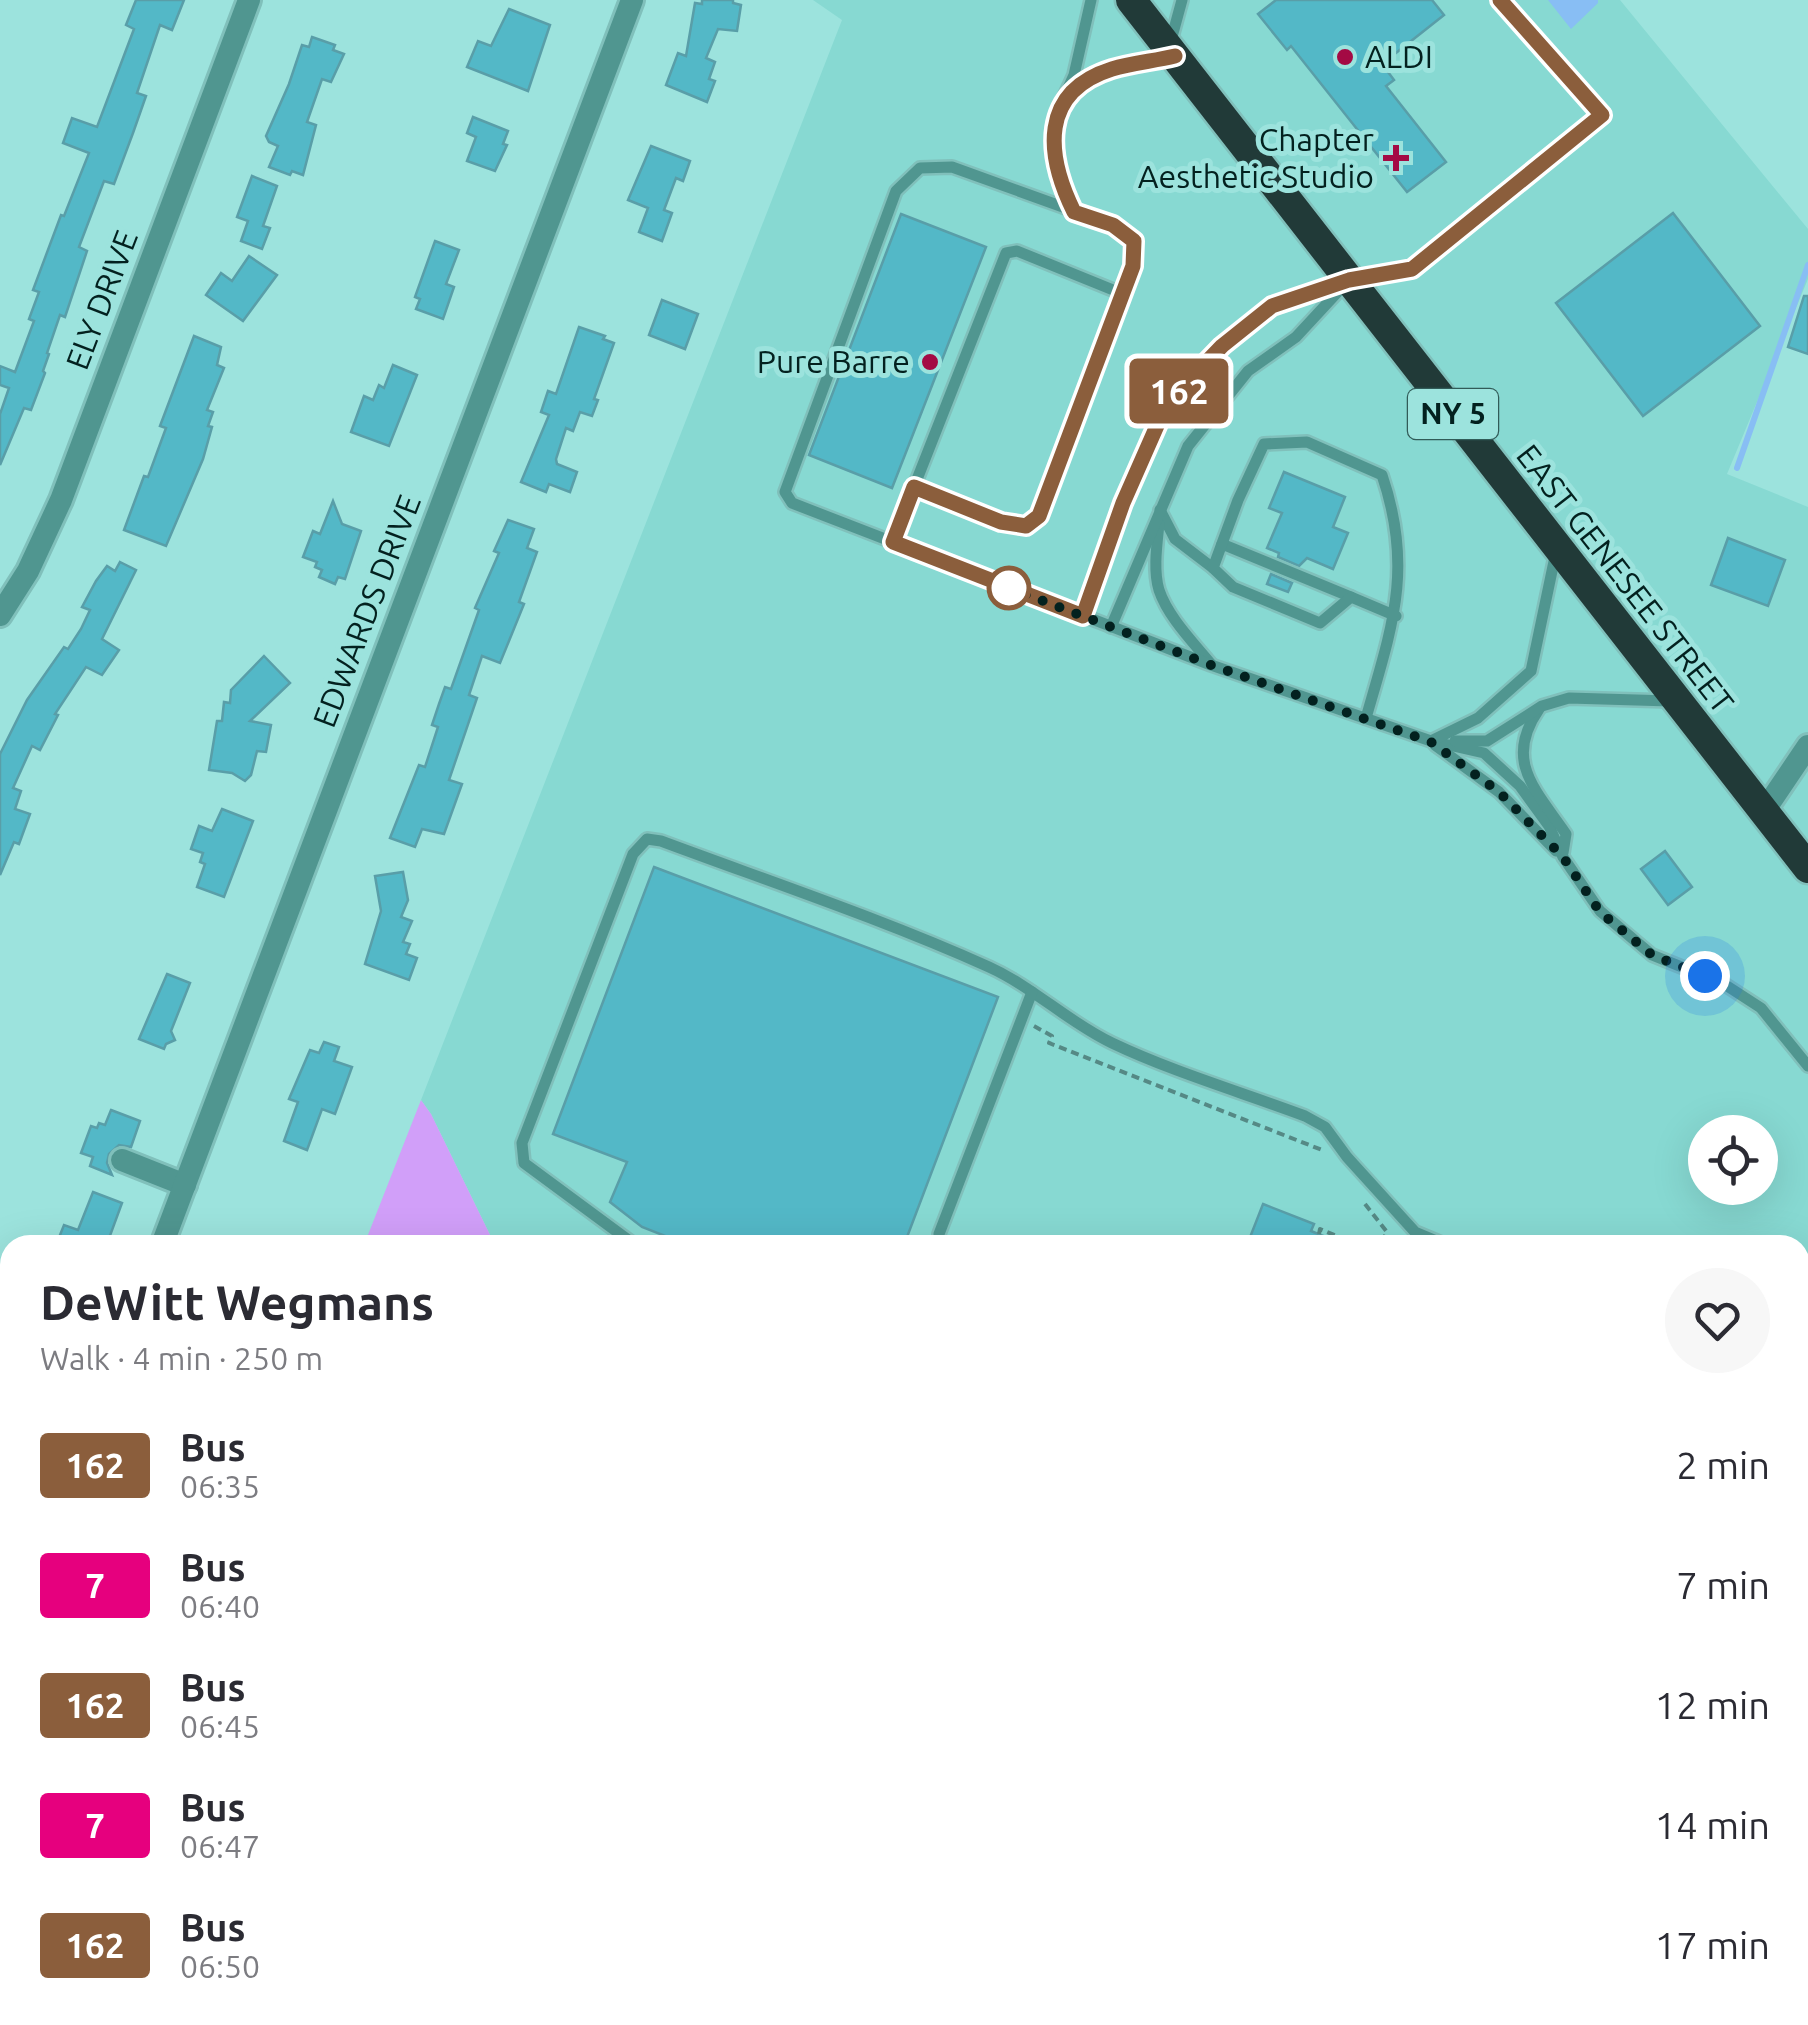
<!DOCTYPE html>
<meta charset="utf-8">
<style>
:root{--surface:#fff;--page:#f7f7f7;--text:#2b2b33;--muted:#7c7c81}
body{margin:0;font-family:Ubuntu,sans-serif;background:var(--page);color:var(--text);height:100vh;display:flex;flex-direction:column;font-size:38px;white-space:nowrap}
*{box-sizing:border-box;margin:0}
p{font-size:32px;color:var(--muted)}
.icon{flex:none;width:55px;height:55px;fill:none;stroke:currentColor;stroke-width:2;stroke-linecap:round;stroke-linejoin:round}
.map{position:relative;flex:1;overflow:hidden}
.details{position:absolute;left:0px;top:1235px;width:1810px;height:790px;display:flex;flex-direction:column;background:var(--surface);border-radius:30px 30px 0 0;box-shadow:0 10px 40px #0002}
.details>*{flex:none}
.badge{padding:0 20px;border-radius:8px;font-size:35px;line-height:65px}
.controls{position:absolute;left:1688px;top:1115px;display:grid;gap:20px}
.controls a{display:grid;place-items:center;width:90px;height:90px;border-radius:50%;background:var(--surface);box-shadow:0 10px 40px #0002;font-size:50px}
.you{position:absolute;width:50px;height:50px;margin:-25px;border:8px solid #fff;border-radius:50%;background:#1a73e8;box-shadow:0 0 0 15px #1a73e833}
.map>.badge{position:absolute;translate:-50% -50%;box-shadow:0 0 0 5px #fff}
.round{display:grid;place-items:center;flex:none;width:105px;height:105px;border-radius:52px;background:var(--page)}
.head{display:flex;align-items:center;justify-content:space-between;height:170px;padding:0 40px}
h1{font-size:48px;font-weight:700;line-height:75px}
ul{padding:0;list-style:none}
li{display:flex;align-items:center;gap:30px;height:120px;padding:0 40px}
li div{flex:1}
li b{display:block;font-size:38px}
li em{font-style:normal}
li .badge{min-width:110px;font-weight:700;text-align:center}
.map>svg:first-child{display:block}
.built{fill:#87d9d2;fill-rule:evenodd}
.green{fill:#d19ff9}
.water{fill:#88bef4}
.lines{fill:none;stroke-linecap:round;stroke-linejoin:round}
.stream{stroke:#88bef4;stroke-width:6}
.building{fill:#53b8c7;stroke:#599ea8;stroke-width:2.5}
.lane-casing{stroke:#80c0bb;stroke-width:16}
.street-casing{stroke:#80c0bb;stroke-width:28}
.highway-casing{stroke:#80c0bb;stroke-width:35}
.path{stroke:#558985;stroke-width:4;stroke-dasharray:8 5;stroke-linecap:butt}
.lane{stroke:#509690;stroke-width:11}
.street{stroke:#509690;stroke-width:22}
.highway{stroke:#213a38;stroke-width:30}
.line-casing{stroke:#fff;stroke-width:22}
.line{stroke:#8b5e3c;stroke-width:15}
.walk{stroke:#03211f;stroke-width:10;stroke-dasharray:0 18}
.poi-dot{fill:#a40a44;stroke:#9ce3dd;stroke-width:4}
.stop-dot{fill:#fff;stroke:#8b5e3c;stroke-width:5}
.labels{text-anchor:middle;stroke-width:10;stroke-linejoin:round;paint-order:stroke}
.shield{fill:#9ce3dd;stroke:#315b58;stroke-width:2.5}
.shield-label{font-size:30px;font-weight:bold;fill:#03211f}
.poi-label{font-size:32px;fill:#03211f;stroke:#9ce3dd;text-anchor:end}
.street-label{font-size:32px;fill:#03211f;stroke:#9ce3dd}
</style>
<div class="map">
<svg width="1808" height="2025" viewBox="0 0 1808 2025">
<rect width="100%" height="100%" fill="#9ce3dd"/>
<!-- built -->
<path class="built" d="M813 0H1620L1808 229V279L1727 474 1808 507V1759L1800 1764V1245H495L431 1114 421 1100 842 20ZM1705 1132H1760V1188H1705Z"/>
<!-- green -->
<g class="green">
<polygon points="421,1100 431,1114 495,1245 364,1245"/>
<polygon points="1808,1759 1808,2025 60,2025 64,2015 1800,2015 1800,1764"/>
</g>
<!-- water -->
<polygon class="water" points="1548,0 1598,0 1598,3 1571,29"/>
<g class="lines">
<!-- stream -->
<g class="stream">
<polyline points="1737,468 1808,265"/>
<polyline points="1112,2025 1116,2015"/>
</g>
</g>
<!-- building -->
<g class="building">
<polygon points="136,0 184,0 172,30 160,25 137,93 146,96 133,133 114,184 104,181 79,247 87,251 65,317 60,315 47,353 49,354 43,371 45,373 31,410 24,408 0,465 0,414 9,388 0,385 0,366 15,372 34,321 29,319 39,292 33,290 61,215 64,216 89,153 63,143 72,118 97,127 134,29 126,25"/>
<polygon points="702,0 733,0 733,3 741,5 737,31 718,29 706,58 715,62 709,79 715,81 707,102 666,85 678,53 686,56 695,3 702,4"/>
<polygon points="1276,0 1432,0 1444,15 1382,64 1394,80 1386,86 1446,162 1407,192 1291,46 1287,50 1258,14"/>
<polygon points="509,9 550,25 528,91 467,67 478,41 491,46"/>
<polygon points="312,37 335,45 333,50 344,54 331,82 322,79 307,122 316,125 303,175 292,171 290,175 269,167 278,146 269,142 266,136 289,84 302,45 309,47"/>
<polygon points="473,117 508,131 503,144 507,145 495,171 467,161 476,137 467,133"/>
<polygon points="651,146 690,161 683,181 676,178 664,210 672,213 662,241 639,232 648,208 628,200"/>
<polygon points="252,176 277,186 263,226 270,228 262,249 241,241 248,221 237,217"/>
<polygon points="1673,213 1760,326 1643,416 1556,303"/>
<polygon points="901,214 986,247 892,488 809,455"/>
<polygon points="435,241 459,250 446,284 454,287 443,319 416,309 420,299 415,297"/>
<polygon points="249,256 277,275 243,321 206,295 221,273 232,281"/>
<polygon points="1804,296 1808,296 1808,354 1788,347"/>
<polygon points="662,300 698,314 685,349 649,335"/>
<polygon points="579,327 605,336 603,339 614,343 594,399 598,400 592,416 580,412 573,431 566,428 556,459 557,464 577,472 570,492 549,484 546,492 521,482 549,415 541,412 548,391 556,394"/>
<polygon points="194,336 221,347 217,365 224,368 207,410 213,412 208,426 212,427 203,459 166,546 124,530 144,476 148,477 166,428 160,426"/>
<polygon points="393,365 417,375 389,446 351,432 364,396 373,400 379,385 384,388"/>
<polygon points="1284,472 1345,497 1333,527 1348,533 1333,569 1307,558 1299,566 1278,557 1279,553 1267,548 1282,513 1269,508"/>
<polygon points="333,501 342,524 361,531 345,579 338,577 335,584 319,577 322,570 315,567 317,562 303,557 313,531 320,534"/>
<polygon points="508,520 534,529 527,548 537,552 519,602 524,604 500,663 482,656 469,695 477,698 449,780 462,784 444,834 422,829 415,847 390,838 419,765 425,767 438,727 432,725 439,704 445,687 451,689 479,610 475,608 499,553 494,551"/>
<polygon points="1728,538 1785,560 1768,606 1711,585"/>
<polygon points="120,562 136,570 102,639 119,650 102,675 86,667 55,714 58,715 40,750 32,746 13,788 21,791 15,809 30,814 19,844 14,842 0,875 0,754 27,700 64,647 68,649 81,629 90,610 82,607 96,581 107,566 115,571"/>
<polygon points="1271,574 1292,583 1288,592 1267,584"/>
<polygon points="264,656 290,683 250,721 271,725 266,752 257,751 251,775 245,781 232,773 209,770 217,721 222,721 224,702 230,703 231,690"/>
<polygon points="222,809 253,821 224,897 197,887 205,864 200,862 203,853 191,849 199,826 212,831"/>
<polygon points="1665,851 1692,887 1668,905 1641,869"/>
<polygon points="654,867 998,997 904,1245 688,1245 642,1227 610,1202 627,1162 553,1134"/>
<polygon points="403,872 408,900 401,917 412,921 403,942 410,944 406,954 417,958 409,980 365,964 381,911 375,876"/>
<polygon points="167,974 190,983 171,1031 175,1040 166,1044 164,1049 139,1039"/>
<polygon points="324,1042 339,1047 334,1061 352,1067 335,1114 322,1109 307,1150 284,1141 298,1102 289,1099 310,1050 319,1053"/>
<polygon points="111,1110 140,1121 131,1147 119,1145 109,1154 107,1163 112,1175 90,1166 93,1157 81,1153 91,1126 97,1128 99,1123 105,1125"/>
<polygon points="93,1192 122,1203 108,1241 113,1245 56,1245 64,1225 78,1230"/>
<polygon points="1263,1204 1314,1224 1311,1231 1345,1245 1247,1245"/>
</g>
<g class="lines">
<!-- lane casing -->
<g class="lane-casing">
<g id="lane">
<polyline points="1170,44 1182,0"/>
<path d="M1069 97C1094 67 1134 65 1170 57"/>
<polyline points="1074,211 1058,181 1053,137 1057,112 1074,75 1091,0"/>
<polyline points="914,487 1006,253 1017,251 1123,294"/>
<polyline points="1160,510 1175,539 1213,568"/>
<path d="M1159 524C1157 544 1153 570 1159 590 1168 617 1193 642 1211 664"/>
<polyline points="893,542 914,487 1001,522 1026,525 1039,516 1133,266 1133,241 1113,225 952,167 920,168 896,191 785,492 792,503 1211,665 1431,741 1484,753 1520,786 1549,826 1563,857 1600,911 1652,955 1724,984 1761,1008 1808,1066"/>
<polyline points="1222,544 1351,597"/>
<polyline points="1083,616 1123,503 1167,403 1222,346 1272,307 1349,280 1412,269 1602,115 1500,0"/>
<polyline points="1111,627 1188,446 1248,371 1296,337 1346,283"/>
<path d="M1539 709C1503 761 1536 790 1566 834L1563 853"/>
<path d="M1366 718C1392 627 1414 569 1382 475L1307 442 1264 444 1238 500 1213 568 1233 587 1320 623 1351 597 1396 616"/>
<polyline points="1431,741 1478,718 1531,671 1556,552"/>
<polyline points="1455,741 1487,741 1542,706 1569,698 1670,701"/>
<polyline points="1435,745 1499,792 1556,851"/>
<path d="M635 1245 524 1163 522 1143 633 854 647 839 661 841C771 882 882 919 989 967 1033 987 1068 1022 1112 1043 1173 1072 1241 1092 1305 1116L1325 1127 1347 1157 1415 1232 1446 1245"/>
<polyline points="941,1245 939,1234 1032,992"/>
<polyline points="1800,1383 1808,1387"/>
<polyline points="1800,1596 1808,1574"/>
<polyline points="1800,1637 1808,1640"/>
</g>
</g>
<!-- street casing -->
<g class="street-casing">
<g id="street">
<polyline points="0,615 28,571 61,500 249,0"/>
<polyline points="1764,811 1808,746"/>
<polyline points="122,1160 185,1185"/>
<polyline points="162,1245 632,0"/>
<polyline points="0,1674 10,1647"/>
</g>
</g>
<!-- highway casing -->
<g class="highway-casing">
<polyline id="highway" points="1131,0 1808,868"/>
</g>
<!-- path -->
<g class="path">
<polyline points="1034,1026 1052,1036 1049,1043 1322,1150"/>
<polyline points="1365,1204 1387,1232 1380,1245"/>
<polyline points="1319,1234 1320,1229 1358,1245"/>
</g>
<!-- lane -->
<use href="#lane" class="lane"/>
<!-- street -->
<use href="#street" class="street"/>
<!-- highway -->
<use href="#highway" class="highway"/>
</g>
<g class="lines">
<!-- line casing -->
<g class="line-casing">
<path id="line" d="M1175 56C1154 61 1132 63 1112 69 1039 92 1046 155 1074 212L1113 225 1134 241 1133 266 1039 516 1026 526 1001 522 914 487 893 542 1083 616 1123 503 1167 403 1222 346 1272 306 1349 280 1412 269 1602 115 1500 0"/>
</g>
<!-- line -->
<use href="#line" class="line"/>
<!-- walk -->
<polyline class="walk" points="1009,588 1211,665 1431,742 1499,792 1563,857 1600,912 1652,955 1705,976"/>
</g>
<!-- markers -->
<g class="poi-dot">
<circle cx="1345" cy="57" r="10"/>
<path d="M1391 143h10v10h10v10h-10v10h-10v-10h-10v-10h10z"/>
<circle cx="930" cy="362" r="10"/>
</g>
<circle class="stop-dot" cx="1009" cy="588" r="20"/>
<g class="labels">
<!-- shield labels -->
<rect class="shield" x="1408" y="389" width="90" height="50" rx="8"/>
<g class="shield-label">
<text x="1453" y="424">NY 5</text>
</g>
<!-- poi labels -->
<g class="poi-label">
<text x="1365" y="68" text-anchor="start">ALDI</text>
<text x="1374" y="151">Chapter<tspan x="1374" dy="37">Aesthetic Studio</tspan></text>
<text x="910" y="373">Pure Barre</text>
</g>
<!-- street labels -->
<g class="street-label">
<text transform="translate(102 300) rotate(-69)" y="11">ELY DRIVE</text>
<text transform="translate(1625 579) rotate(52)" y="11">EAST GENESEE STREET</text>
<text transform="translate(367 611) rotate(-69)" y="11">EDWARDS DRIVE</text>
</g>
</g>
</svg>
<div class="controls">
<a><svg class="icon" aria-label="locate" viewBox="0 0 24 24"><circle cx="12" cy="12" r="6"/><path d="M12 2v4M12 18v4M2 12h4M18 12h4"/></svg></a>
</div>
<div class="you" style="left:1705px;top:976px"></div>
<b class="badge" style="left:1179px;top:391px;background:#8b5e3c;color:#fff">162</b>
<section class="details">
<div class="head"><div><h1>DeWitt Wegmans</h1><p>Walk · 4 min · 250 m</p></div><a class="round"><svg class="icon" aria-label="heart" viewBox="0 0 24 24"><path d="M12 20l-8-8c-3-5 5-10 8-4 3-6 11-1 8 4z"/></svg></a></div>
<ul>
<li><span class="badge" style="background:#8b5e3c;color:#fff">162</span><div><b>Bus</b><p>06:35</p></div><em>2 min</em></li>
<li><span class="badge" style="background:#e6007e;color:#fff">7</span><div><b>Bus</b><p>06:40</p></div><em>7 min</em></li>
<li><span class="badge" style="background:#8b5e3c;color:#fff">162</span><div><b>Bus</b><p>06:45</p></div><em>12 min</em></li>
<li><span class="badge" style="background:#e6007e;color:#fff">7</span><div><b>Bus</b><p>06:47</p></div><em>14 min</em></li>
<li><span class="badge" style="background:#8b5e3c;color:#fff">162</span><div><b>Bus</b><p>06:50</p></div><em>17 min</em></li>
</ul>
</section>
</div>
